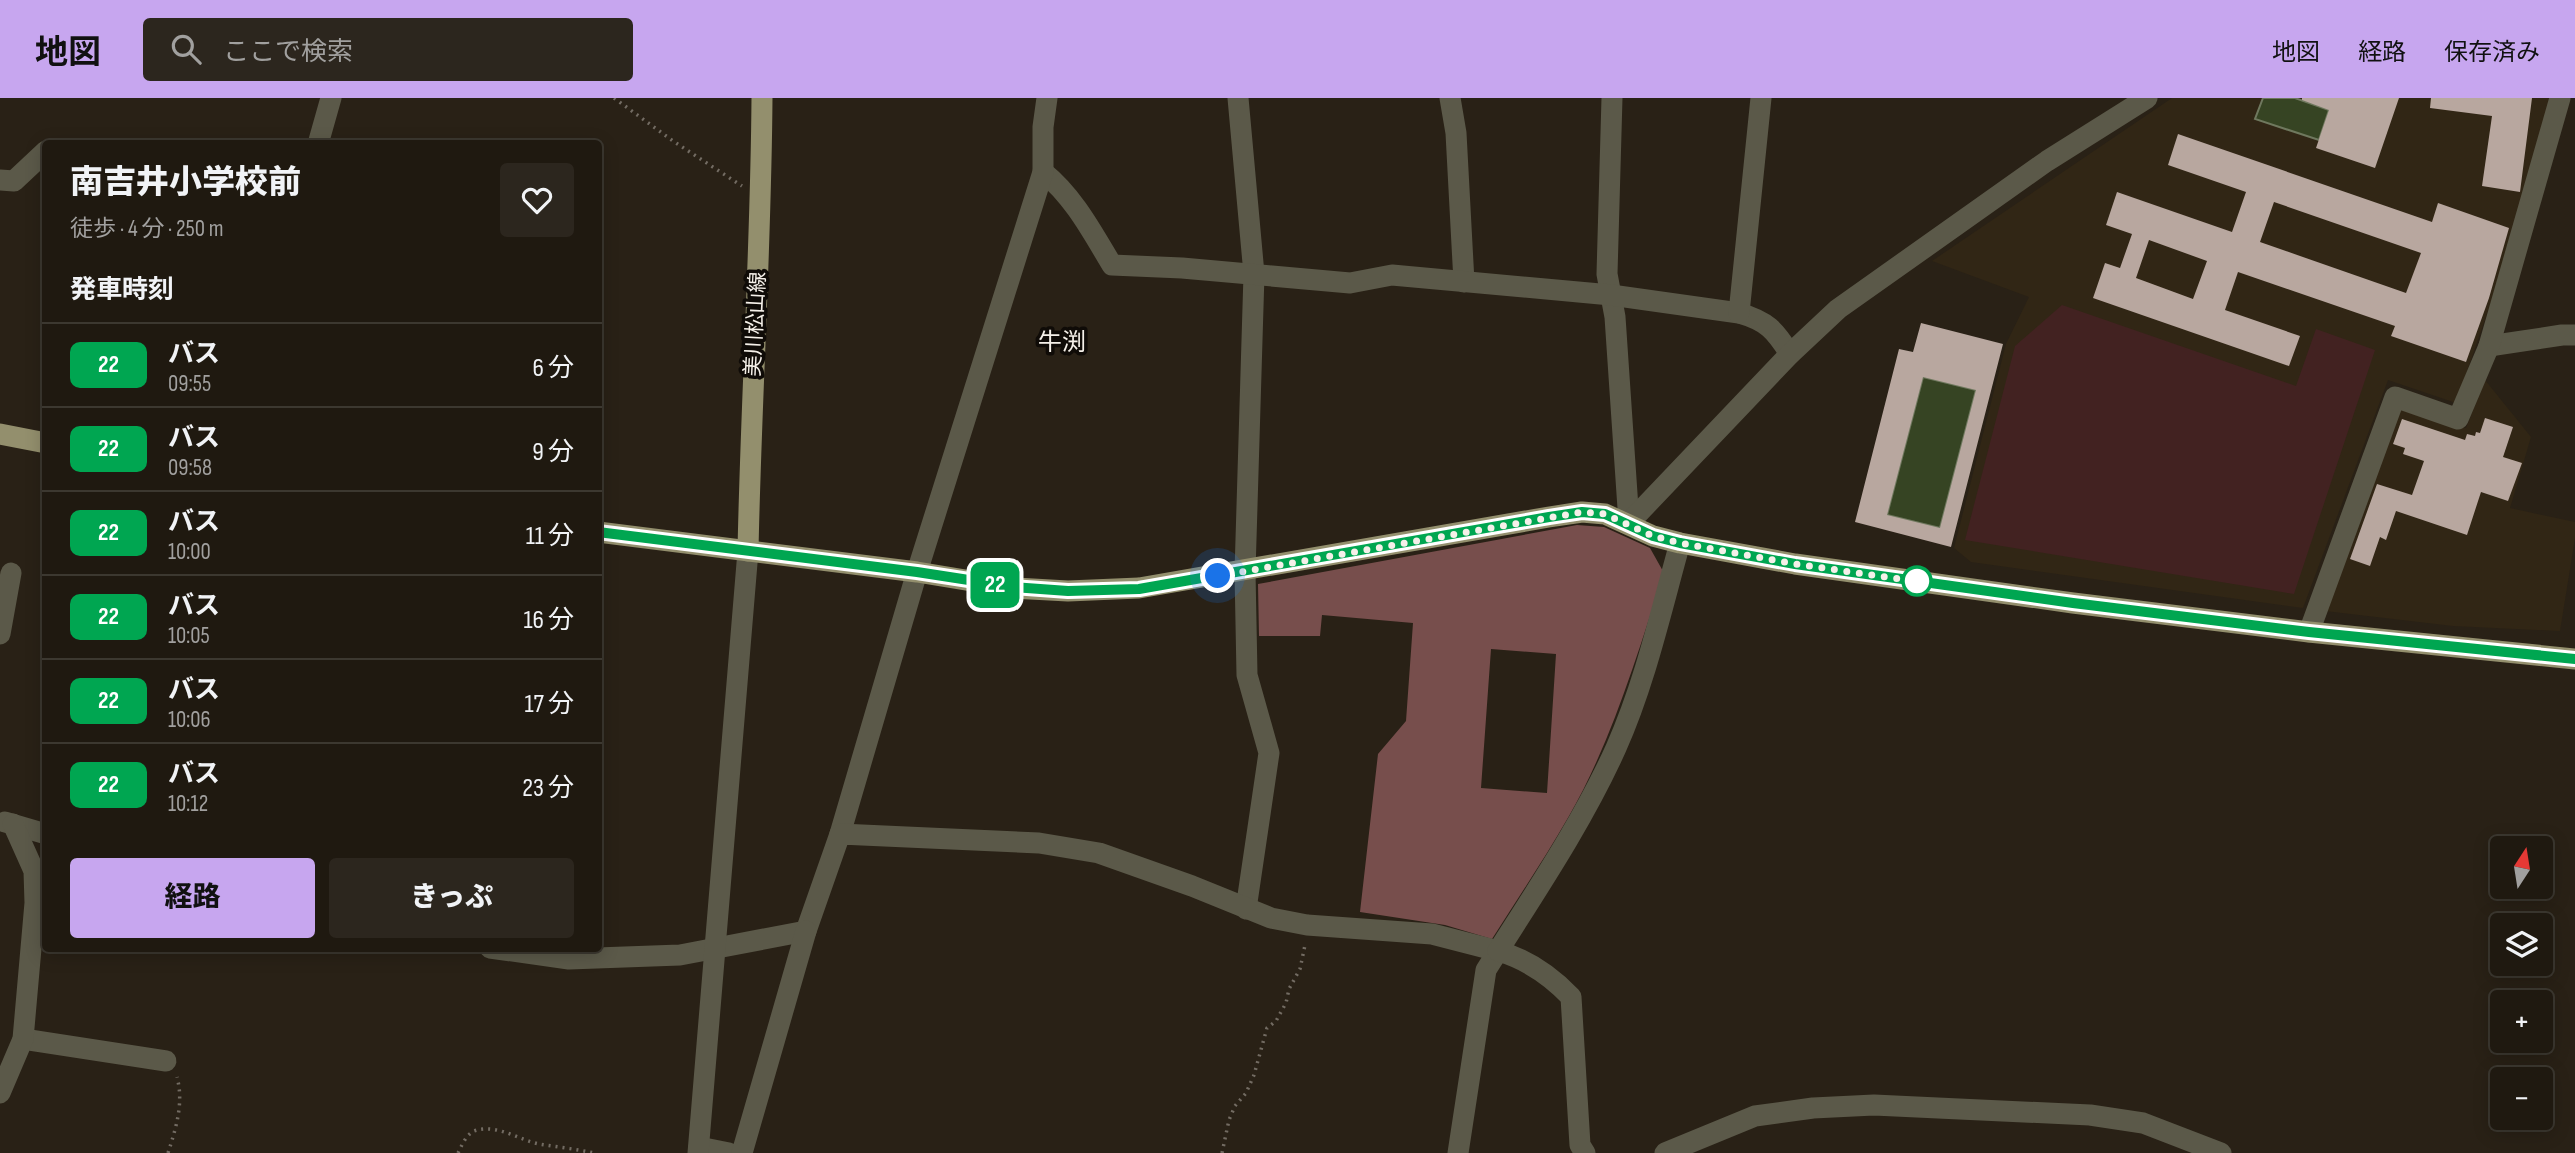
<!DOCTYPE html>
<html lang="ja">
<meta charset="utf-8">
<style>
:root{--surface:#1f1910;--page:#2c261e;--text:#f1f3f6;--muted:#a1a09f;--line:#3c3830;--accent:#c7a6ef}
body{margin:0;font-family:"Sofia Sans Condensed","Noto Sans JP",sans-serif;background:var(--page);color:var(--text);height:100vh;display:flex;flex-direction:column;font-size:26px;white-space:nowrap}
*{box-sizing:border-box;margin:0}
p{font-size:23px;color:var(--muted)}
.icon{flex:none;width:38px;height:38px;fill:none;stroke:currentColor;stroke-width:2;stroke-linecap:round;stroke-linejoin:round}
.map{position:relative;flex:1;overflow:hidden}
.drawer{position:absolute;left:42px;top:42px;width:560px;height:812px;display:flex;flex-direction:column;background:var(--surface);border-radius:7px;box-shadow:0 4px 18px #0003,0 0 0 2px var(--line)}
.drawer>*{flex:none}
.badge{padding:0 14px;border-radius:10px;font-size:24px;line-height:46px}
.needle{width:46px;rotate:12deg}
.controls{position:absolute;left:2490px;top:738px;display:grid;gap:14px}
.controls a{display:grid;place-items:center;width:63px;height:63px;border-radius:7px;background:var(--surface);box-shadow:0 4px 18px #0003,0 0 0 2px var(--line);font-size:35px}
.you{position:absolute;width:35px;height:35px;margin:-18px;border:5px solid #fff;border-radius:50%;background:#1a73e8;box-shadow:0 0 0 10px #1a73e833}
.map>.badge{position:absolute;translate:-50% -50%;box-shadow:0 0 0 4px #fff}
h2{padding:0 28px;font-size:26px;line-height:63px}
.round{display:grid;place-items:center;flex:none;width:74px;height:74px;border-radius:7px;background:var(--page)}
.overview{display:flex;align-items:center;justify-content:space-between;height:119px;padding:0 28px}
h1{font-size:33px;font-weight:800;line-height:52px}
.cta{display:flex;gap:14px;margin-top:auto;padding:14px 28px}
.cta a{flex:1;height:80px;border-radius:7px;background:var(--accent);color:#111;font-size:28px;font-weight:800;line-height:80px;text-align:center}
.cta a+a{background:var(--page);color:var(--text)}
ul{padding:0;list-style:none}
li{display:flex;align-items:center;gap:21px;height:84px;padding:0 28px;border-top:2px solid var(--line)}
li div{flex:1}
li b{display:block;font-size:26px}
li em{font-style:normal}
li .badge{min-width:77px;font-weight:700;text-align:center}
header{display:flex;align-items:center;gap:42px;box-sizing:border-box;height:98px;padding:0 35px;background:var(--accent);color:#111}
header strong{font-size:33px}
nav{display:flex;gap:38px;margin-inline-start:auto;font-size:24px}
.search{width:490px;height:63px;background:var(--page);display:flex;align-items:center;gap:18px;box-sizing:border-box;padding:0 24px;border-radius:7px;color:var(--muted);font-size:26px}
.map>svg:first-child{display:block}
.built{fill:#312615}
.green{fill:#422221}
.forest{fill:#774e4c;fill-rule:evenodd}
.water{fill:#364423;stroke:#6f785e;stroke-width:2}
.building{fill:#b8a79f;fill-rule:evenodd}
.lines{fill:none;stroke-linecap:round;stroke-linejoin:round}
.path{stroke:#736c63;stroke-width:3.5;stroke-dasharray:2 5;stroke-linecap:butt}
.minor{stroke:#5b5949;stroke-width:21}
.major{stroke:#938f6d;stroke-width:21}
.line-casing{stroke:#fff;stroke-width:16}
.line{stroke:#00a651;stroke-width:10}
.walk{stroke:#f5f0e9;stroke-width:7;stroke-dasharray:0 12.6}
.stop-dot{fill:#fff;stroke:#00a651;stroke-width:3.5}
.labels{text-anchor:middle;stroke-width:7;stroke-linejoin:round;paint-order:stroke}
.street-label{font-size:21px;fill:#f5f0e9;stroke:#0f0b07}
.quarter-label{font-size:24px;fill:#f5f0e9;stroke:#0f0b07}
</style>
<header>
<strong>地図</strong>
<div class="search"><svg class="icon" aria-label="search" viewBox="0 0 24 24"><circle cx="10" cy="10" r="6"/><path d="M15 15l6 6"/></svg>ここで検索</div>
<nav><a>地図</a><a>経路</a><a>保存済み</a></nav>
</header>
<div class="map">
<svg width="2575" height="1055" viewBox="0 0 2575 1055">
<rect width="100%" height="100%" fill="#292116"/>
<!-- built -->
<g class="built">
<polygon points="2172,0 2554,0 2517,129 2456,305 2388,282 2303,510 1971,464 1954,450 2006,246 2029,199 1932,163"/>
<polygon points="2485,282 2531,339 2510,410 2575,424 2575,440 2560,533 2453,528 2325,513 2400,306 2466,330"/>
</g>
<!-- green -->
<polygon class="green" points="2062,207 2296,288 2316,231 2375,252 2294,496 1965,442 2015,248"/>
<!-- forest -->
<path class="forest" d="M1577 427 1604 429 1650 450 1664 475C1637 557 1612 643 1569 718 1545 760 1518 800 1492 841L1445 827 1360 814 1378 656 1406 623 1413 525 1322 517 1320 538H1259L1258 486ZM1491 551 1556 556 1547 695 1481 690Z"/>
<!-- water -->
<g class="water">
<polygon points="2263,0 2295,0 2329,12 2319,42 2255,21"/>
<polygon points="1923,279 1976,292 1940,430 1887,417"/>
</g>
<!-- building -->
<g class="building">
<polygon points="2302,0 2399,0 2375,70 2316,50 2329,12 2302,2"/>
<polygon points="2431,0 2532,0 2520,94 2482,88 2492,18 2430,10"/>
<path d="M2178 36 2432 124 2438 105 2509 130 2489 200 2466 264 2391 238 2395 228 2238 174 2225 212 2300 238 2289 268 2093 200 2105 165 2120 170 2132 136 2106 127 2117 94 2232 134 2246 94 2168 67ZM2274 104 2421 155 2406 195 2260 144ZM2149 142 2207 163 2193 201 2136 180Z"/>
<path d="M1921 225 2003 246 1951 449 1855 424 1899 251 1913 254ZM1923 279 1976 292 1940 430 1887 417Z"/>
<polygon points="2485,320 2513,329 2503,359 2522,365 2508,403 2481,394 2467,437 2396,413 2386,442 2380,439 2370,468 2350,461 2377,386 2412,397 2424,363 2403,356 2405,350 2393,346 2402,321 2465,342 2467,336 2475,338 2476,334 2480,335"/>
</g>
<g class="lines">
<!-- path -->
<g class="path">
<polyline points="614,0 673,43 742,88"/>
<path d="M168 1055C176 1030 184 1005 177 979"/>
<path d="M458 1055C462 1047 466 1037 474 1033 496 1025 519 1042 539 1046 557 1049 576 1051 594 1055"/>
<polyline points="1222,1055 1229,1022 1235,1008 1246,995 1254,977 1267,930 1276,923 1286,905 1289,891 1300,871 1305,847"/>
</g>
<!-- minor -->
<g class="minor">
<polyline points="1238,0 1254,176 1245,474 1247,577 1269,655 1246,811"/>
<polyline points="1450,0 1456,35 1464,184"/>
<polyline points="1612,0 1607,176 1615,219 1629,425"/>
<polyline points="318,46 331,0"/>
<path d="M1043 74C1074 99 1092 134 1112 167L1182 170 1350 185 1392 177 1611 197 1739 215C1767 223 1775 232 1790 256"/>
<polyline points="0,82 14,83 46,53"/>
<polyline points="1739,215 1761,0"/>
<polyline points="2489,248 2562,237 2575,237"/>
<polyline points="1629,425 1790,256 1838,211 2047,63 2147,0"/>
<polyline points="2309,534 2395,299 2458,321 2489,248 2560,0"/>
<polyline points="0,536 11,475"/>
<polyline points="5,724 46,736"/>
<polyline points="840,736 917,474 1043,74 1043,29 1047,0"/>
<polyline points="490,850 569,861 680,857 806,833 840,736 1039,745 1099,755 1192,788 1271,820 1307,827 1432,836 1498,853 1486,872 1458,1055"/>
<polyline points="23,941 166,963"/>
<polyline points="0,995 23,941 35,805 34,773 13,726"/>
<polyline points="699,1049 729,1055"/>
<polyline points="698,1055 748,453"/>
<polyline points="742,1055 806,833"/>
<path d="M1585 1055 1580 1047 1571 899C1551 878 1526 861 1498 853 1540 787 1584 721 1616 650 1645 585 1661 513 1680 445"/>
<polyline points="1665,1055 1755,1018 1813,1010 1874,1007 2090,1017 2143,1025 2221,1055"/>
</g>
<!-- major -->
<g class="major">
<polyline points="0,336 46,345"/>
<polyline points="598,434 917,474 1014,490 1068,493 1139,490 1549,419 1582,414 1605,416 1653,438 1680,445 1795,466 2073,505 2309,534 2575,561"/>
<path d="M748 453C751 302 761 151 762 0"/>
</g>
</g>
<g class="lines">
<!-- line casing -->
<g class="line-casing">
<polyline id="line" points="598,434 917,474 1014,489 1068,493 1139,491 1549,419 1582,414 1605,416 1653,438 1680,445 1795,466 2073,505 2309,534 2575,561"/>
</g>
<!-- line -->
<use href="#line" class="line"/>
<!-- walk -->
<polyline class="walk" points="1218,478 1582,414 1605,416 1653,438 1680,445 1795,466 1921,484 1917,483"/>
</g>
<!-- markers -->
<circle class="stop-dot" cx="1917" cy="483" r="14"/>
<g class="labels">
<!-- street labels -->
<g class="street-label">
<text transform="translate(755 226) rotate(-87)" y="7">美川松山線</text>
</g>
<!-- quarter labels -->
<g class="quarter-label">
<text x="1062" y="252">牛渕</text>
</g>
</g>
</svg>
<div class="controls">
<a><svg class="needle" viewBox="-14 -14 28 28"><path d="M0-13l5 13h-10z" fill="#e53935"/><path d="M0 13l5-13h-10z" fill="#a1a09f"/></svg></a>
<a><svg class="icon" aria-label="layers" viewBox="0 0 24 24"><path d="M12 4l9 5-9 5-9-5zM3 14l9 5 9-5"/></svg></a>
<a>+</a>
<a>−</a>
</div>
<div class="you" style="left:1218px;top:478px"></div>
<b class="badge" style="left:995px;top:487px;background:#00a651;color:#fff">22</b>
<section class="drawer">
<div class="overview"><div><h1>南吉井小学校前</h1><p>徒歩 · 4 分 · 250 m</p></div><a class="round"><svg class="icon" aria-label="heart" viewBox="0 0 24 24"><path d="M12 20l-8-8c-3-5 5-10 8-4 3-6 11-1 8 4z"/></svg></a></div>
<h2>発車時刻</h2>
<ul>
<li><span class="badge" style="background:#00a651;color:#fff">22</span><div><b>バス</b><p>09:55</p></div><em>6 分</em></li>
<li><span class="badge" style="background:#00a651;color:#fff">22</span><div><b>バス</b><p>09:58</p></div><em>9 分</em></li>
<li><span class="badge" style="background:#00a651;color:#fff">22</span><div><b>バス</b><p>10:00</p></div><em>11 分</em></li>
<li><span class="badge" style="background:#00a651;color:#fff">22</span><div><b>バス</b><p>10:05</p></div><em>16 分</em></li>
<li><span class="badge" style="background:#00a651;color:#fff">22</span><div><b>バス</b><p>10:06</p></div><em>17 分</em></li>
<li><span class="badge" style="background:#00a651;color:#fff">22</span><div><b>バス</b><p>10:12</p></div><em>23 分</em></li>
</ul>
<div class="cta"><a>経路</a><a>きっぷ</a></div>
</section>
</div>
